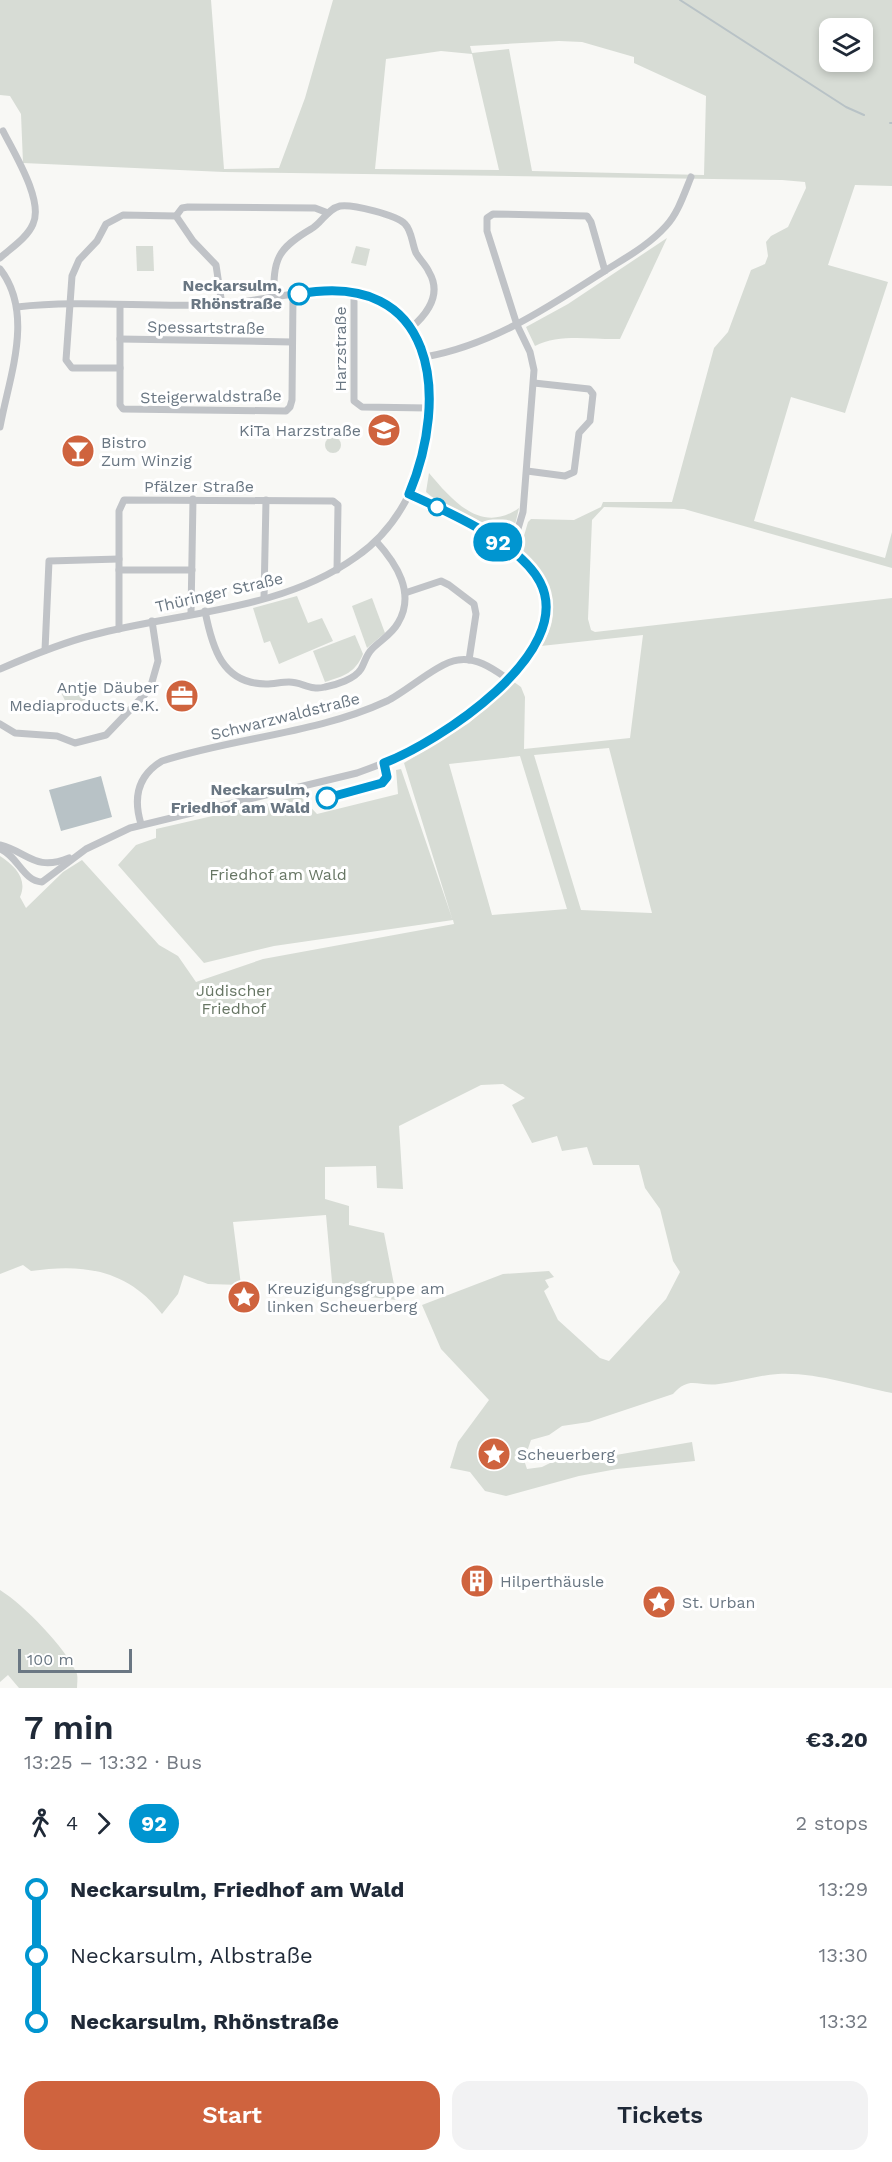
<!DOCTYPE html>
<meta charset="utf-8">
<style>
:root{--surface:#fff;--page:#f2f2f3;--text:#1f2937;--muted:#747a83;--accent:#cf633e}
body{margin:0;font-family:"Work Sans",sans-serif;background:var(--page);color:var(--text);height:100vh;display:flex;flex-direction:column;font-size:22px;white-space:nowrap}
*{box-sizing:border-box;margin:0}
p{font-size:20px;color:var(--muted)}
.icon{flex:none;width:33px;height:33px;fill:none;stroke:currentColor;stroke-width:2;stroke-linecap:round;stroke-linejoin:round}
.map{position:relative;height:1688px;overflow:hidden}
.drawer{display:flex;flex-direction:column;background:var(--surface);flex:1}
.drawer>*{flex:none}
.badge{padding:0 12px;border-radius:20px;font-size:21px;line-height:39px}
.buttons{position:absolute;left:819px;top:18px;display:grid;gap:12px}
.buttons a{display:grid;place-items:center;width:54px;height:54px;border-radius:12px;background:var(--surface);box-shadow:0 3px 9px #0003;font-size:30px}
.scale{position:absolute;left:18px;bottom:15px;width:114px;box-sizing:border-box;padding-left:6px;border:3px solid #6a7783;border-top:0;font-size:16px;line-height:21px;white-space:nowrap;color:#6a7783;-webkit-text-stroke:4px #fff;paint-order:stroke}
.map>.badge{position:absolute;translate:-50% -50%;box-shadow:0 0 0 3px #fff}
.legs{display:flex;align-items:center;gap:9px;height:66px;padding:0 24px;font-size:20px}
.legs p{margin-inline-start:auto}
.headline{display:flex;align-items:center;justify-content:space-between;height:102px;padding:0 24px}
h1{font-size:33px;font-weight:600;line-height:45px}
.cta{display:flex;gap:12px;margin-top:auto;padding:12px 24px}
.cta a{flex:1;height:69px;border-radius:18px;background:var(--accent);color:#fff;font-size:24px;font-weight:600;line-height:69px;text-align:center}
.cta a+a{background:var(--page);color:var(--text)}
ul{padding:0 24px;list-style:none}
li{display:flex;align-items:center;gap:21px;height:66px;font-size:22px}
li i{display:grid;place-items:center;width:9px;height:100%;margin:0 8px;background:currentColor}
li i::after{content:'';width:15px;height:15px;margin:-8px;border:4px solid;border-radius:50%;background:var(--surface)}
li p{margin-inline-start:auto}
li:first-child i{background:linear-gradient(#0000 50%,currentColor 0)}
li:last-child i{background:linear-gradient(currentColor 50%,#0000 0)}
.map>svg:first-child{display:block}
.green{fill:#d7dcd5;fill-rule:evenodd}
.water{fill:#b8c2c6}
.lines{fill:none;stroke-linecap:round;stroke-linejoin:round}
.stream{stroke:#b8c2c6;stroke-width:2}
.street{stroke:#c0c3c7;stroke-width:7}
.line-1-casing{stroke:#fff;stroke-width:14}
.line-1{stroke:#0095d0;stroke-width:9}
.stop-1-dot{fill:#fff;stroke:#0095d0;stroke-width:3}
.labels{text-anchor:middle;stroke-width:6;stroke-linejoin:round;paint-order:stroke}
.stop-label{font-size:16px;font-weight:bold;fill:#6a7783;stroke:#fff;text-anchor:end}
.street-label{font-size:16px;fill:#6a7783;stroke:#fff}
.poi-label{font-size:16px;fill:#6a7783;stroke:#fff;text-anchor:start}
.park-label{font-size:16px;fill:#677664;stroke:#fff}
</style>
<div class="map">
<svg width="892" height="1688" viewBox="0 0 892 1688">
<rect width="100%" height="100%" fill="#f8f8f5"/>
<!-- green -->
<g class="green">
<path d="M0 0H211L224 169 279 168 305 98 333 0H892V186L855 185 828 265 888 282 845 413 791 397 754 521 885 558 892 532V568L684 509 604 507 592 520 588 619 591 630 595 632 892 598V1393C856 1386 815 1372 778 1374 758 1375 739 1382 719 1384 697 1387 690 1375 673 1394L589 1422 562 1426 549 1435 531 1440 524 1460 527 1469 542 1467 576 1450 593 1451 610 1456 692 1442 695 1461 617 1469 579 1476 506 1496 485 1491 470 1472 450 1468 458 1442 489 1400 441 1349 422 1305 503 1274 549 1271 554 1277 545 1280 549 1287 544 1291 558 1320 600 1358 609 1361 666 1299 680 1272 673 1261 660 1209 645 1188 639 1165H593L587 1147 562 1151 557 1136 532 1143 512 1105 525 1098 503 1084 481 1085 399 1126 403 1189 377 1188 376 1166 325 1167V1199L349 1206V1225L384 1233 397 1300 333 1293 326 1215 233 1222 241 1285 208 1284 184 1275 178 1294 162 1314C128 1270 84 1263 31 1271L23 1265 0 1274V856C15 866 28 879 20 897L26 908 63 872 82 860 159 945 178 956 196 982 263 959 454 924 453 920 274 946 204 963 118 865 136 845 156 838V829L300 796 317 814 398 794 396 770 401 769 452 918 404 763 469 723 514 682 521 687 525 697 524 749 630 738 643 635 541 646C566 610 548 577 519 553L528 522 531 519 574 520 601 507 603 502H672L714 348 728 332 751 270 765 264 768 256 766 242 771 236 788 227 806 188 805 182 782 180 224 172 23 163 21 114 10 96 0 95ZM830 28H862V62H830ZM559 41 582 42 634 57V63L706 96 704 175 532 171 509 49 472 53 470 46ZM441 51 472 54 499 170 375 169 386 59ZM609 748 652 913H651L581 910 534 755ZM520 756 567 909 492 915 449 764Z"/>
<path d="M667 238 620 339C593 340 560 333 535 346L526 327 568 304Z"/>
<polygon points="136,246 153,246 154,271 137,271"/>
<polygon points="356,246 370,249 366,266 351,263"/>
<circle cx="333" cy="445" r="8"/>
<path d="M429 473C452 500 481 535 519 508L512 538H502L466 515 438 502 426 492Z"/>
<polygon points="297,596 308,623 322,618 333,641 279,664 270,641 264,643 253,608"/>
<polygon points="372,598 385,633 367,648 352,606"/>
<path d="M355 635 363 654C355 673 344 676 325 682L313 651Z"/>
<polygon points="78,682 86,701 68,707 58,686"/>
<path d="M0 1590C24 1605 66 1648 77 1674 78 1678 77 1684 77 1688H19L8 1675 0 1682Z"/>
</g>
<!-- water -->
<polygon class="water" points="101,776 112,817 61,831 49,790"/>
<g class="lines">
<!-- stream -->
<g class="stream">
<polyline points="680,0 846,107 864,115"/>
<polyline points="890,123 892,123"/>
</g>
<!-- street -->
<g class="street">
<polyline points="176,216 182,208 188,207 315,208 328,213"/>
<path d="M0 258C11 248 27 238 33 224 44 201 14 153 3 131"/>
<path d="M0 269C35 314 9 377 0 427"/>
<polyline points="354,292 354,401 362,407 428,408"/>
<path d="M274 299C273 259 277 249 311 229 322 223 327 209 340 206 352 204 397 215 405 224 412 231 412 244 416 253 420 260 426 265 429 272 442 294 428 313 412 327"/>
<polyline points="120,307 120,405 123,409 286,411 290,407 292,400 293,295"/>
<polyline points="120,339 292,342"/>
<path d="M425 357C492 345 547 308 603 272 625 258 648 246 666 226 678 213 684 194 691 177"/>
<polyline points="120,368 72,368 66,360 72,276 79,260 97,241 106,224 123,215 176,216 193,241 216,265 222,305"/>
<polyline points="527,471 565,476 574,472 579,433 590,421 593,394 589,389 534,383"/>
<polyline points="511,552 523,512 534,370 530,352 517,325 487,231 487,218 493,214 587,216 591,222 605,271"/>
<polyline points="119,570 192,570"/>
<polyline points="405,593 441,581 449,585 474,604 476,614 469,660"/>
<polyline points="264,598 266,500"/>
<path d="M205 611C212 647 222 684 266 684 274 684 281 682 289 682 302 682 311 691 325 687 336 685 355 679 361 669 365 662 366 655 372 649 381 640 392 634 398 623 416 593 396 563 376 541"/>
<polyline points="191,613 193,499"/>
<polyline points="119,629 119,511 124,500 333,501 338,505 337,570"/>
<polyline points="45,650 49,561 119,559"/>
<path d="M0 669C30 656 61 643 93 635 180 612 281 611 356 557 401 526 426 472 428 418 429 398 430 375 425 356 413 311 369 288 324 291 284 293 245 304 205 305 143 307 79 300 17 307"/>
<polyline points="0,724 15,733 57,736 75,743 106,735 150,689 158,661 152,621"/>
<path d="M141 824C133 798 137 776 162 761 236 737 316 734 387 701 407 691 439 662 458 660 477 657 493 669 508 679"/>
<path d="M0 845C28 852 35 872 69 858"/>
<path d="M0 849C18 856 23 881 42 882L86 849 130 828 357 773C388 762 420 749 448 731 487 705 568 636 541 583 521 545 447 512 409 494"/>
</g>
</g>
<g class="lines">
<!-- line-1 casing -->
<g class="line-1-casing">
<path id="line-1" d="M299 294C436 269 450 396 409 494 448 512 520 543 540 582 577 653 437 743 384 763L387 777 382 783 327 798"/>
</g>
<!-- line-1 -->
<use href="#line-1" class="line-1"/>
</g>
<!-- icons -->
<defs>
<g id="school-disc" transform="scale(1.725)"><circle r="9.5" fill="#cf633e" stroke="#fff"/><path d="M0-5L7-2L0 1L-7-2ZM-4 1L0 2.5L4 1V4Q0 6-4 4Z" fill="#fff"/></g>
<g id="bar-disc" transform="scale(1.725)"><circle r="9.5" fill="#cf633e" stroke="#fff"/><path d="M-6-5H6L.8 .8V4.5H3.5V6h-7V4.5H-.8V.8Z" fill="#fff"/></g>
<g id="office-disc" transform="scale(1.725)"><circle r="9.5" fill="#cf633e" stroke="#fff"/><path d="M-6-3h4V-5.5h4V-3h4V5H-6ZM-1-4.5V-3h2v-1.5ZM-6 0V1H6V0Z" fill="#fff"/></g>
<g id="sight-disc" transform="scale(1.725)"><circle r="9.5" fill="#cf633e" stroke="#fff"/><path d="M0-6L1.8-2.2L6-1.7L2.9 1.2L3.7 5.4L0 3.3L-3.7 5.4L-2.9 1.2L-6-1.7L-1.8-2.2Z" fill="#fff"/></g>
<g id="building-disc" transform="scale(1.725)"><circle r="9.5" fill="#cf633e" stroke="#fff"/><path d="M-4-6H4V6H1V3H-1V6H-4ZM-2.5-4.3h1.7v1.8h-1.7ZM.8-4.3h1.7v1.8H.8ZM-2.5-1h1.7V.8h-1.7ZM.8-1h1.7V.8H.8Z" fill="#fff"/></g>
</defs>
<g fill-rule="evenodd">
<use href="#school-disc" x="384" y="430"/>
<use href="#bar-disc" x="78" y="451"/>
<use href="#office-disc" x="182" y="696"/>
<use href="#sight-disc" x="244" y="1297"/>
<use href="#sight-disc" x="494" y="1454"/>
<use href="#building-disc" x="477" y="1581"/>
<use href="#sight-disc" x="659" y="1602"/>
</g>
<!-- markers -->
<g class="stop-1-dot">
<circle cx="299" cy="294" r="10"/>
<circle cx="437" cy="507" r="8"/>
<circle cx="327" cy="798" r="10"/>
</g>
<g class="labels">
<!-- stop labels -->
<g class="stop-label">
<text x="282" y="291">Neckarsulm,<tspan x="282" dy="18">Rhönstraße</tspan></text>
<text x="310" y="795">Neckarsulm,<tspan x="310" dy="18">Friedhof am Wald</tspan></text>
</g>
<!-- street labels -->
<g class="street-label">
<text transform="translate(206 327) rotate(1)" y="6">Spessartstraße</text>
<text transform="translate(340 349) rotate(-90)" y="6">Harzstraße</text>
<text transform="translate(211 396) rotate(-1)" y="6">Steigerwaldstraße</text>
<text x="199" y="492">Pfälzer Straße</text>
<text transform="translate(219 592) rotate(-13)" y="6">Thüringer Straße</text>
<text transform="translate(285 716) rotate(-14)" y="6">Schwarzwaldstraße</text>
</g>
<!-- poi labels -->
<g class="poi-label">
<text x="361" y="436" text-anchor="end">KiTa Harzstraße</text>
<text x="101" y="448">Bistro<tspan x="101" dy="18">Zum Winzig</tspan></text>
<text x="159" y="693" text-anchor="end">Antje Däuber<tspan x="159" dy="18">Mediaproducts e.K.</tspan></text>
<text x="267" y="1294">Kreuzigungsgruppe am<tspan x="267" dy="18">linken Scheuerberg</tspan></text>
<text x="517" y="1460">Scheuerberg</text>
<text x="500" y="1587">Hilperthäusle</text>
<text x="682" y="1608">St. Urban</text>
</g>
<!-- park labels -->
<g class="park-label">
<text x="278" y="880">Friedhof am Wald</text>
<text x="234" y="996">Jüdischer<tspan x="234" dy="18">Friedhof</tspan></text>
</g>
</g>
</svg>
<div class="buttons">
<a><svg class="icon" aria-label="layers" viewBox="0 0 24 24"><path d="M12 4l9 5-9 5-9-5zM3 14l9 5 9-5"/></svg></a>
</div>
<div class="scale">100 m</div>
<b class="badge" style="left:498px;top:542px;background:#0095d0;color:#fff">92</b>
</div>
<section class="drawer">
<div class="headline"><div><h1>7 min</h1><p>13:25 – 13:32 · Bus</p></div><b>€3.20</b></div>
<div class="legs"><svg class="icon" aria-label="walk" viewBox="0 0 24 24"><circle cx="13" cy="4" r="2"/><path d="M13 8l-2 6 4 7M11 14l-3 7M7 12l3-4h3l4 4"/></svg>4<svg class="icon" aria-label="forward" viewBox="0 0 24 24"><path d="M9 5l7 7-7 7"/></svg><b class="badge" style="background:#0095d0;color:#fff">92</b><p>2 stops</p></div>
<ul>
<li><i style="color:#0095d0"></i><b>Neckarsulm, Friedhof am Wald</b><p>13:29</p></li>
<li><i style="color:#0095d0"></i><span>Neckarsulm, Albstraße</span><p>13:30</p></li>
<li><i style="color:#0095d0"></i><b>Neckarsulm, Rhönstraße</b><p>13:32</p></li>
</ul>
<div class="cta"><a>Start</a><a>Tickets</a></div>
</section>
